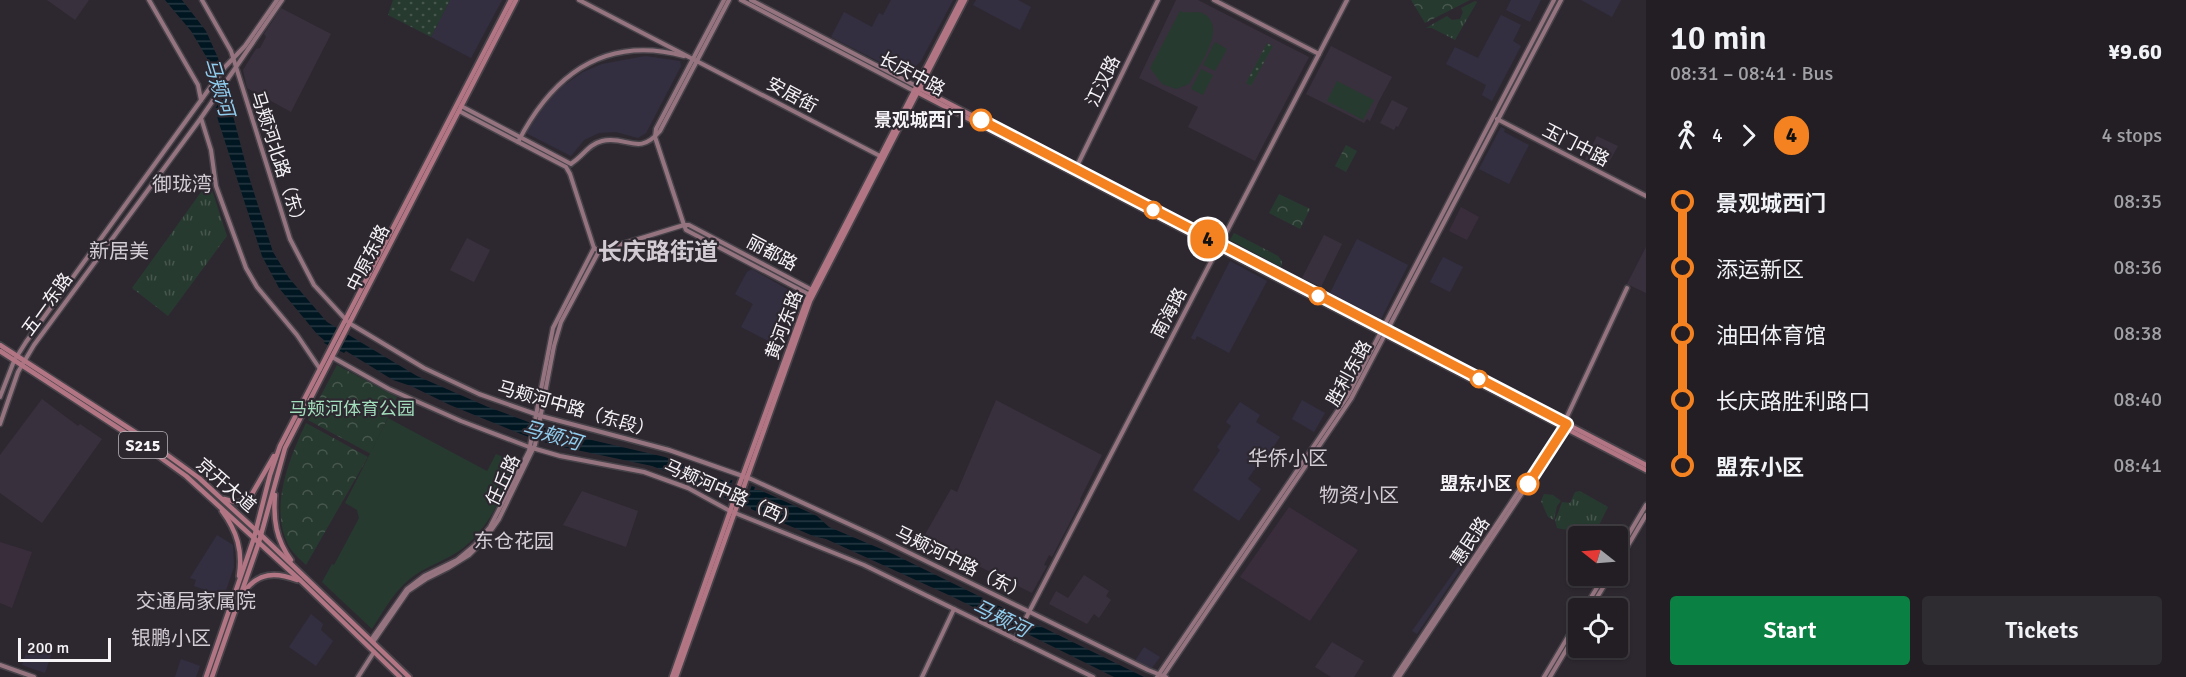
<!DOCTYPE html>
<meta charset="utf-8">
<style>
:root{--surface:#221e24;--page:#2e2b31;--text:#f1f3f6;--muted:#a2a2a6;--line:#3f3c41;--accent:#0b8043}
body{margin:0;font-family:Signika,"Noto Sans SC",sans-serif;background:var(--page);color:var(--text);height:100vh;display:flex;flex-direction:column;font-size:22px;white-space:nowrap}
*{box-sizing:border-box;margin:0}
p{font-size:20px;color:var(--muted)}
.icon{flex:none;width:33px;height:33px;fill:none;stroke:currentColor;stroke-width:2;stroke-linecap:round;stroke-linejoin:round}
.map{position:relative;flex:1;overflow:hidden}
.details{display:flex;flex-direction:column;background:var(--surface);width:540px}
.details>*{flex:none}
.badge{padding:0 12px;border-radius:20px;font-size:21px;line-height:39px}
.needle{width:39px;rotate:287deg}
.controls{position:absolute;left:1568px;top:526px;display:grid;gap:12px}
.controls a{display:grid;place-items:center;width:60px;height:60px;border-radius:6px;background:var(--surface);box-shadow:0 2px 4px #0004,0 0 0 2px var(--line);font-size:30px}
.scale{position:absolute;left:18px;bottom:15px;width:93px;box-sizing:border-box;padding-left:6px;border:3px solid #f6f3f7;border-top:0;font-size:16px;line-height:21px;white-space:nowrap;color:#f6f3f7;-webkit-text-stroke:4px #2d2830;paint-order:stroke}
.map>.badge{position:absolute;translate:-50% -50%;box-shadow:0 0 0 3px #fff}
.legs{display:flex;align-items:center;gap:9px;height:66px;padding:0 24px;font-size:20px}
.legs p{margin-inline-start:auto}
.headline{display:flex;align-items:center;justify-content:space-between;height:102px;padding:0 24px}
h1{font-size:33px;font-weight:600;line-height:45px}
.primary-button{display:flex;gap:12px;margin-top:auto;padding:12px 24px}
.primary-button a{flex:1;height:69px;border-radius:6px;background:var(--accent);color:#fff;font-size:24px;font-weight:600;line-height:69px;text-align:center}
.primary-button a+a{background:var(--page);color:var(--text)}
ul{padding:0 24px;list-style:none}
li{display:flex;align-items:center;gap:21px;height:66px;font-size:22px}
li i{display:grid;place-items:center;width:9px;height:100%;margin:0 8px;background:currentColor}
li i::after{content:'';width:15px;height:15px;margin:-8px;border:4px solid;border-radius:50%;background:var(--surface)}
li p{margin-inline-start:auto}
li:first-child i{background:linear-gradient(#0000 50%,currentColor 0)}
li:last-child i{background:linear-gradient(currentColor 50%,#0000 0)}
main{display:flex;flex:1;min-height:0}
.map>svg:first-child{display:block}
.commercial{fill:#332f40}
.built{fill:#39303d}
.medical{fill:#392d3c}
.grass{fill:url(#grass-tufts)}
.park{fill:url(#park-crowns)}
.garden{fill:url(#garden-dots)}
.pitch{fill:#273a2f}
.water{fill:url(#water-rules)}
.pier{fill:#2d2830}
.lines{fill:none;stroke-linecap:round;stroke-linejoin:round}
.secondary-casing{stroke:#474349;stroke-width:7}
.primary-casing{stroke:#474349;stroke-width:8}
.secondary{stroke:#957480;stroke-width:4}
.primary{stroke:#b17584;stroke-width:4.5}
.line-1-casing{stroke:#fff;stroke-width:14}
.line-1{stroke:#f58220;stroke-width:9}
.stop-1-dot{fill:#fff;stroke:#f58220;stroke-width:3}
.labels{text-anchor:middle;stroke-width:4.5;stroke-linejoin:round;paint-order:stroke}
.shield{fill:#2d2830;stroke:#bab6bb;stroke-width:1.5}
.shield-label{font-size:16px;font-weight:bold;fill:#f6f3f7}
.street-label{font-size:18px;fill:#f6f3f7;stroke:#2d2830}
.stop-label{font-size:18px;font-weight:bold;fill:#f6f3f7;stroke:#2d2830;text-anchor:end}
.park-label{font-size:18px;fill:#a1ddbb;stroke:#2d2830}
.water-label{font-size:20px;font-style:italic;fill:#90ceef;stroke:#2d2830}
.neighbourhood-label{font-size:20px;fill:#d2cbd4;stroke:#2d2830}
.district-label{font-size:24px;font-weight:bold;fill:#d2cbd4;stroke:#2d2830}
</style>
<main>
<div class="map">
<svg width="1646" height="677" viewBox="0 0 1646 677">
<defs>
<pattern id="grass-tufts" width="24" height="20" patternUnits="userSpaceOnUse" patternTransform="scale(1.5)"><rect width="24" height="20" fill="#273a2f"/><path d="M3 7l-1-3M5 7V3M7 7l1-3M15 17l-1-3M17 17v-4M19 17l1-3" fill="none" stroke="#47574e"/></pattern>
<pattern id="park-crowns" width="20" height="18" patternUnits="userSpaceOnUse" patternTransform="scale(1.5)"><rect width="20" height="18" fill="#273a2f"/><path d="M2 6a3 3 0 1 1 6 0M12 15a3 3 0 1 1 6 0" fill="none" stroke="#47574e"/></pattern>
<pattern id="garden-dots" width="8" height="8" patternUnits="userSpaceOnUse" patternTransform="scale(1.5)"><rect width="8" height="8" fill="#273a2f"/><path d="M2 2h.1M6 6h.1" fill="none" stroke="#47574e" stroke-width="1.8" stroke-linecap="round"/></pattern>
<pattern id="water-rules" width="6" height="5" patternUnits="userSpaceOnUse" patternTransform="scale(1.5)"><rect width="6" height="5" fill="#001621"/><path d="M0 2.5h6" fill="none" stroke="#263842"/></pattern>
</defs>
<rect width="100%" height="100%" fill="#2d2830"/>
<!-- commercial -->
<g class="commercial">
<polygon points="450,0 502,0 471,58 431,37"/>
<polygon points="891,0 953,0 921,61 915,67 899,72 831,37 844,12 872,27 879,13 883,15"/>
<polygon points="976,0 1018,0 1031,7 1020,30 973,5"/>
<polygon points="1511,0 1541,0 1530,22 1506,10"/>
<polygon points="1581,0 1621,0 1612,17"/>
<polygon points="1501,15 1521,25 1513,41 1521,46 1492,101 1482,95 1486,85 1446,64 1455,47 1478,58"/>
<polygon points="645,56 680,61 681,66 646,133 638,138 616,132 599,133 584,140 571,156 526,133 534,118 547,101 563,86 583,72 602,64"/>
<polygon points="1501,127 1505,129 1504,132 1529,145 1509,184 1479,169"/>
<polygon points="1357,239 1408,265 1381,319 1330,293"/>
<polygon points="1443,257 1463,267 1450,292 1430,282"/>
<polygon points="1230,261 1267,281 1229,353 1197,336 1195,340 1191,338"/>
<polygon points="752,269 792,292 793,298 776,345 741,327 753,304 735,294 747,272"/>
<polygon points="1302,400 1325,413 1314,432 1292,419"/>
<polygon points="1240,402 1260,415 1256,422 1280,437 1262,464 1254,470 1248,479 1261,489 1239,521 1193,490 1220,450 1217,447 1231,426 1226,422"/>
<polygon points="217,535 233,545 234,567 224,596 194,586 196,580 190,578"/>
<polygon points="1467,554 1470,555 1417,634 1412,631"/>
<polygon points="311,614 323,624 321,630 333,641 316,666 289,647"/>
<polygon points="29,644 52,652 45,673 22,665"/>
<polygon points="1144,647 1160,657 1152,668 1135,661"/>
<polygon points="181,659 200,666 196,677 175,677"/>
</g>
<!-- built -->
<g class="built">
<polygon points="47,0 89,0 75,20"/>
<polygon points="1176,0 1198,0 1309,57 1255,161 1188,127 1198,107 1139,78"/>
<polygon points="281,8 331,34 291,112 247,88 243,70 256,49 260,48 266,37 264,34"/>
<polygon points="1331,46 1392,77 1379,101 1370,121 1367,119 1364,123 1306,94"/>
<polygon points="1392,100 1408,108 1398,127 1396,126 1394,130 1380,123"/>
<polygon points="1597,136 1618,146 1605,169 1585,159"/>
<polygon points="1324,235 1342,244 1321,287 1302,278"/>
<polygon points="467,238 490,250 474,282 450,270"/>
<polygon points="1646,247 1646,293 1627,284"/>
<polygon points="42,399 78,426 80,424 102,439 42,523 0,493 0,455"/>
<polygon points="996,400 1102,455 1080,499 1081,501 1052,557 1049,555 1044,565 1047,566 1032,593 923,538 951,489 957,492"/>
<polygon points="582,491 638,511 626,547 563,525"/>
<polygon points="1084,575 1109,591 1106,596 1111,600 1099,618 1094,614 1087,624 1049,604 1056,591 1068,598"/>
<polygon points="1332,642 1364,661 1354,677 1331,677 1315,667"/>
</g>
<!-- medical -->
<g class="medical">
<polygon points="1461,207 1479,217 1467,240 1449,231"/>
<polygon points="1289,507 1358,550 1310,621 1240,577"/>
<polygon points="0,542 32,552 12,608 0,603"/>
</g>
<!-- grass -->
<g class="grass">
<polygon points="1475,1 1477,2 1455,40 1432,28 1426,28 1447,16 1452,20 1460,19 1463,12 1461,8"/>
<polygon points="209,181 227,236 168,316 132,288"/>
<polygon points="1234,233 1278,256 1282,261 1281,267 1230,240"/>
<polygon points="1580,491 1608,507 1594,535 1557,528 1555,521 1562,502 1570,503 1575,492"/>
<polygon points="1544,494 1553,495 1561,501 1557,506 1554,520 1548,517 1541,501"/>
</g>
<!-- park -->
<g class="park">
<polygon points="1411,0 1470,0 1425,23"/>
<polygon points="1346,145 1357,151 1346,172 1335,166"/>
<polygon points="1279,194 1310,209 1300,229 1269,213"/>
<polygon points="337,365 397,397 371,454 308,420"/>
<path d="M306 423 368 457 306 565C301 560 294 554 290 548 268 510 289 459 306 423Z"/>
</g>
<!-- garden -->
<g class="garden">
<polygon points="393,0 450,0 431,37 388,15"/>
<polygon points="1267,43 1273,46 1251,86 1246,83"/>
</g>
<!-- pitch -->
<g class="pitch">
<path d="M1180 11C1189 15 1199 8 1207 16 1225 31 1198 68 1189 84L1176 89 1162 84 1150 68Z"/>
<polygon points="1215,42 1227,49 1215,71 1203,65"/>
<polygon points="1201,69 1213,75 1203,95 1191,89"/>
<polygon points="1337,81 1374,100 1363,120 1327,101"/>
<path d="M388 418 487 471 496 454 517 463C504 489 493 521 470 542 454 558 433 563 415 575 396 588 384 610 372 629L322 582 332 564 334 565 359 518 357 510 345 503Z"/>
</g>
<!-- water -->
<polygon class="water" points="165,0 182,0 206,31 218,58 249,177 273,252 289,278 327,322 417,376 488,407 553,431 665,457 729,483 731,480 755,487 754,490 760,490 817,516 829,527 893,554 1144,677 1114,677 953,597 826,539 813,536 751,509 751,507 724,499 725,495 652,466 553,445 526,436 450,405 411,386 393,380 346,351 344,353 324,343 325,341 317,334 279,288 262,256 218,120 208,79 207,58 191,31"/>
<!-- pier -->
<g class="pier">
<polygon points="222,60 230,88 214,110 207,80"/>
<polygon points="733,479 752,485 744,507 725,500"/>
</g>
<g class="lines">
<!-- secondary casing -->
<g class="secondary-casing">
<g id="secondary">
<polyline points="149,0 198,85 201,100"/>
<polyline points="202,0 231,51 290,239 314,285 349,323 424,368 479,394 541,416 669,450 751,479 877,537 1148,670 1166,677"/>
<polyline points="579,0 880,156"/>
<polyline points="741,0 916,92"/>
<polyline points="751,0 918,87"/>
<polyline points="1214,0 1319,54"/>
<polyline points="461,106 571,164"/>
<polyline points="459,111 566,167 570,174 594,248"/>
<polyline points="201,118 211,150 216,186 246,268 257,287 297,335 320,369"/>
<polyline points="1497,119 1646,196"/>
<path d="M518 142C553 74 605 35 684 56"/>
<path d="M572 163C583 156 589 144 602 141 627 135 638 157 660 131L729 0"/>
<polyline points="1075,170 1158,0"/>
<polyline points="684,225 686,230 810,295"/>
<polyline points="684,225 689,225 814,291"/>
<polyline points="594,248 599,251 684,225 655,137 656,129 724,0"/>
<polyline points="332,357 389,389 461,421 529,447 560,456 644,472 688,488 730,511 864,565 1093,677"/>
<polyline points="0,397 14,361 26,342 225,67 245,46 277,0"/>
<polyline points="0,424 18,372 34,345 201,118 282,0"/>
<polyline points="1617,554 1646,505"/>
<polyline points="1617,564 1646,515"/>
<polyline points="1584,609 1604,576"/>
<polyline points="1590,609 1610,576"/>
<polyline points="1015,639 1347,0"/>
<polyline points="371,640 407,589 424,576 457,560 475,545 490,527 529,451 553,328 594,248"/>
<polyline points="373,642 408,591 426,579 448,568 469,555 485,539 499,519 535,445 554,346 561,322 599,251"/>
<polyline points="0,665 34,677"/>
<polyline points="1163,676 1351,399 1561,0"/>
<polyline points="358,677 374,652"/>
<polyline points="922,677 954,609"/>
<polyline points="1157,677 1347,397 1554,0"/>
<polyline points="1395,677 1564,423 1627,288"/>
<polyline points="1399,677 1567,426"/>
<polyline points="1544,677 1578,620"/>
<polyline points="1550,677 1578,630"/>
</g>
</g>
<!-- primary casing -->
<g class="primary-casing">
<g id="primary">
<polyline points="919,88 1646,465"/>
<polyline points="917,92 1646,470"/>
<polyline points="0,345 144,438 199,478 261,535 409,677"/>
<polyline points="0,351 132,437 186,476 301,581 400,677"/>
<path d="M275 495C273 519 276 540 291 560"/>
<polyline points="224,499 239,503 252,494 274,456"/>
<path d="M222 511C237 531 243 551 239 576"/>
<path d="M244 592C258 572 276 572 297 580"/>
<polyline points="206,677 254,538 270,475 280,446 511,0"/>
<polyline points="212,677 259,542 285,448 516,0"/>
<polyline points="672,677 740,483 807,299 961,0"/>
<polyline points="676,677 810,301 965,0"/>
</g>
</g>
<!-- secondary -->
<use href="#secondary" class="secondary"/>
<!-- primary -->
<use href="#primary" class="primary"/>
</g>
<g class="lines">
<!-- line-1 casing -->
<g class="line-1-casing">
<polyline id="line-1" points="981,120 1567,424 1528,484"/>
</g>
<!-- line-1 -->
<use href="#line-1" class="line-1"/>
</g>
<!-- markers -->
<g class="stop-1-dot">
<circle cx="981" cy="120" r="10"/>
<circle cx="1153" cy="210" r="8"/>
<circle cx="1318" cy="296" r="8"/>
<circle cx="1479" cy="379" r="8"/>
<circle cx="1528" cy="484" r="10"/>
</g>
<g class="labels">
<!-- shield labels -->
<rect class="shield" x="119" y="432" width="48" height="26" rx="4.5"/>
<g class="shield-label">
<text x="143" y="451">S215</text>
</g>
<!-- street labels -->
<g class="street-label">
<text transform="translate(912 74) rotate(28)" y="6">长庆中路</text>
<text transform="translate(1103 81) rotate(-64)" y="6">江汉路</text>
<text transform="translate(792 95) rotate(28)" y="6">安居街</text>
<text transform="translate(1576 145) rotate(27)" y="6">玉门中路</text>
<text transform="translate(279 160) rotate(72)" y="6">马颊河北路（东）</text>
<text transform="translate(772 253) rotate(28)" y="6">丽都路</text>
<text transform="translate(368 258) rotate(-63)" y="6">中原东路</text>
<text transform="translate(47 304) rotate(-54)" y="6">五一东路</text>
<text transform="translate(1169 313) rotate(-62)" y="6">南海路</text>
<text transform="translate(784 325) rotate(-69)" y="6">黄河东路</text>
<text transform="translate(1349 373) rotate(-61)" y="6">胜利东路</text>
<text transform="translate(576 409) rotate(16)" y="6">马颊河中路（东段）</text>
<text transform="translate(503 480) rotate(-64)" y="6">任丘路</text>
<text transform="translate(226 485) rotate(41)" y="6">京开大道</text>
<text transform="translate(731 494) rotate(24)" y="6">马颊河中路（西）</text>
<text transform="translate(1470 541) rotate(-56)" y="6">惠民路</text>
<text transform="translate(961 563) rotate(26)" y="6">马颊河中路（东）</text>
</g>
<!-- stop labels -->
<g class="stop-label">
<text x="964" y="126">景观城西门</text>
<text x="1512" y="490">盟东小区</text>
</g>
<!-- park labels -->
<g class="park-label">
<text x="352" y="415">马颊河体育公园</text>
</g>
<!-- water labels -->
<g class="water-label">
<text transform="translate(219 87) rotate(73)" y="7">马颊河</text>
<text transform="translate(552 435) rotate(16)" y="7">马颊河</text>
<text transform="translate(1001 618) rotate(26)" y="7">马颊河</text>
</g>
<!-- neighbourhood labels -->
<g class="neighbourhood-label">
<text x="182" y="191">御珑湾</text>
<text x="119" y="258">新居美</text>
<text x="1288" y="465">华侨小区</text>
<text x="1359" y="502">物资小区</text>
<text x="514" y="548">东仓花园</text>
<text x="196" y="608">交通局家属院</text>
<text x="171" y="645">银鹏小区</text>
</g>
<!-- district labels -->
<g class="district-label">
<text x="658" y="260">长庆路街道</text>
</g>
</g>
</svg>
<div class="controls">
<a><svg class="needle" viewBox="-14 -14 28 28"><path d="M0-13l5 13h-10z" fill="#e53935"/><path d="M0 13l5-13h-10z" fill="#a2a2a6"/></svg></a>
<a><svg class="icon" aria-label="locate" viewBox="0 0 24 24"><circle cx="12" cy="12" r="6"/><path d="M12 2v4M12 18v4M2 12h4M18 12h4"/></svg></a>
</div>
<div class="scale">200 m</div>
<b class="badge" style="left:1208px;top:239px;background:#f58220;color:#111">4</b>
</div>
<section class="details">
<div class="headline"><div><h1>10 min</h1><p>08:31 – 08:41 · Bus</p></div><b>¥9.60</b></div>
<div class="legs"><svg class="icon" aria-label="walk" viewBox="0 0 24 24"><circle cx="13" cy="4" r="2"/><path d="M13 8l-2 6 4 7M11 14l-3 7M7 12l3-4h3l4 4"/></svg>4<svg class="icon" aria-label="forward" viewBox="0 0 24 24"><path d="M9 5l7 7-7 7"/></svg><b class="badge" style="background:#f58220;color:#111">4</b><p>4 stops</p></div>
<ul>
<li><i style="color:#f58220"></i><b>景观城西门</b><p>08:35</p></li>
<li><i style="color:#f58220"></i><span>添运新区</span><p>08:36</p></li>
<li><i style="color:#f58220"></i><span>油田体育馆</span><p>08:38</p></li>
<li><i style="color:#f58220"></i><span>长庆路胜利路口</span><p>08:40</p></li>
<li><i style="color:#f58220"></i><b>盟东小区</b><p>08:41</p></li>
</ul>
<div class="primary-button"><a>Start</a><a>Tickets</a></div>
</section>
</main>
